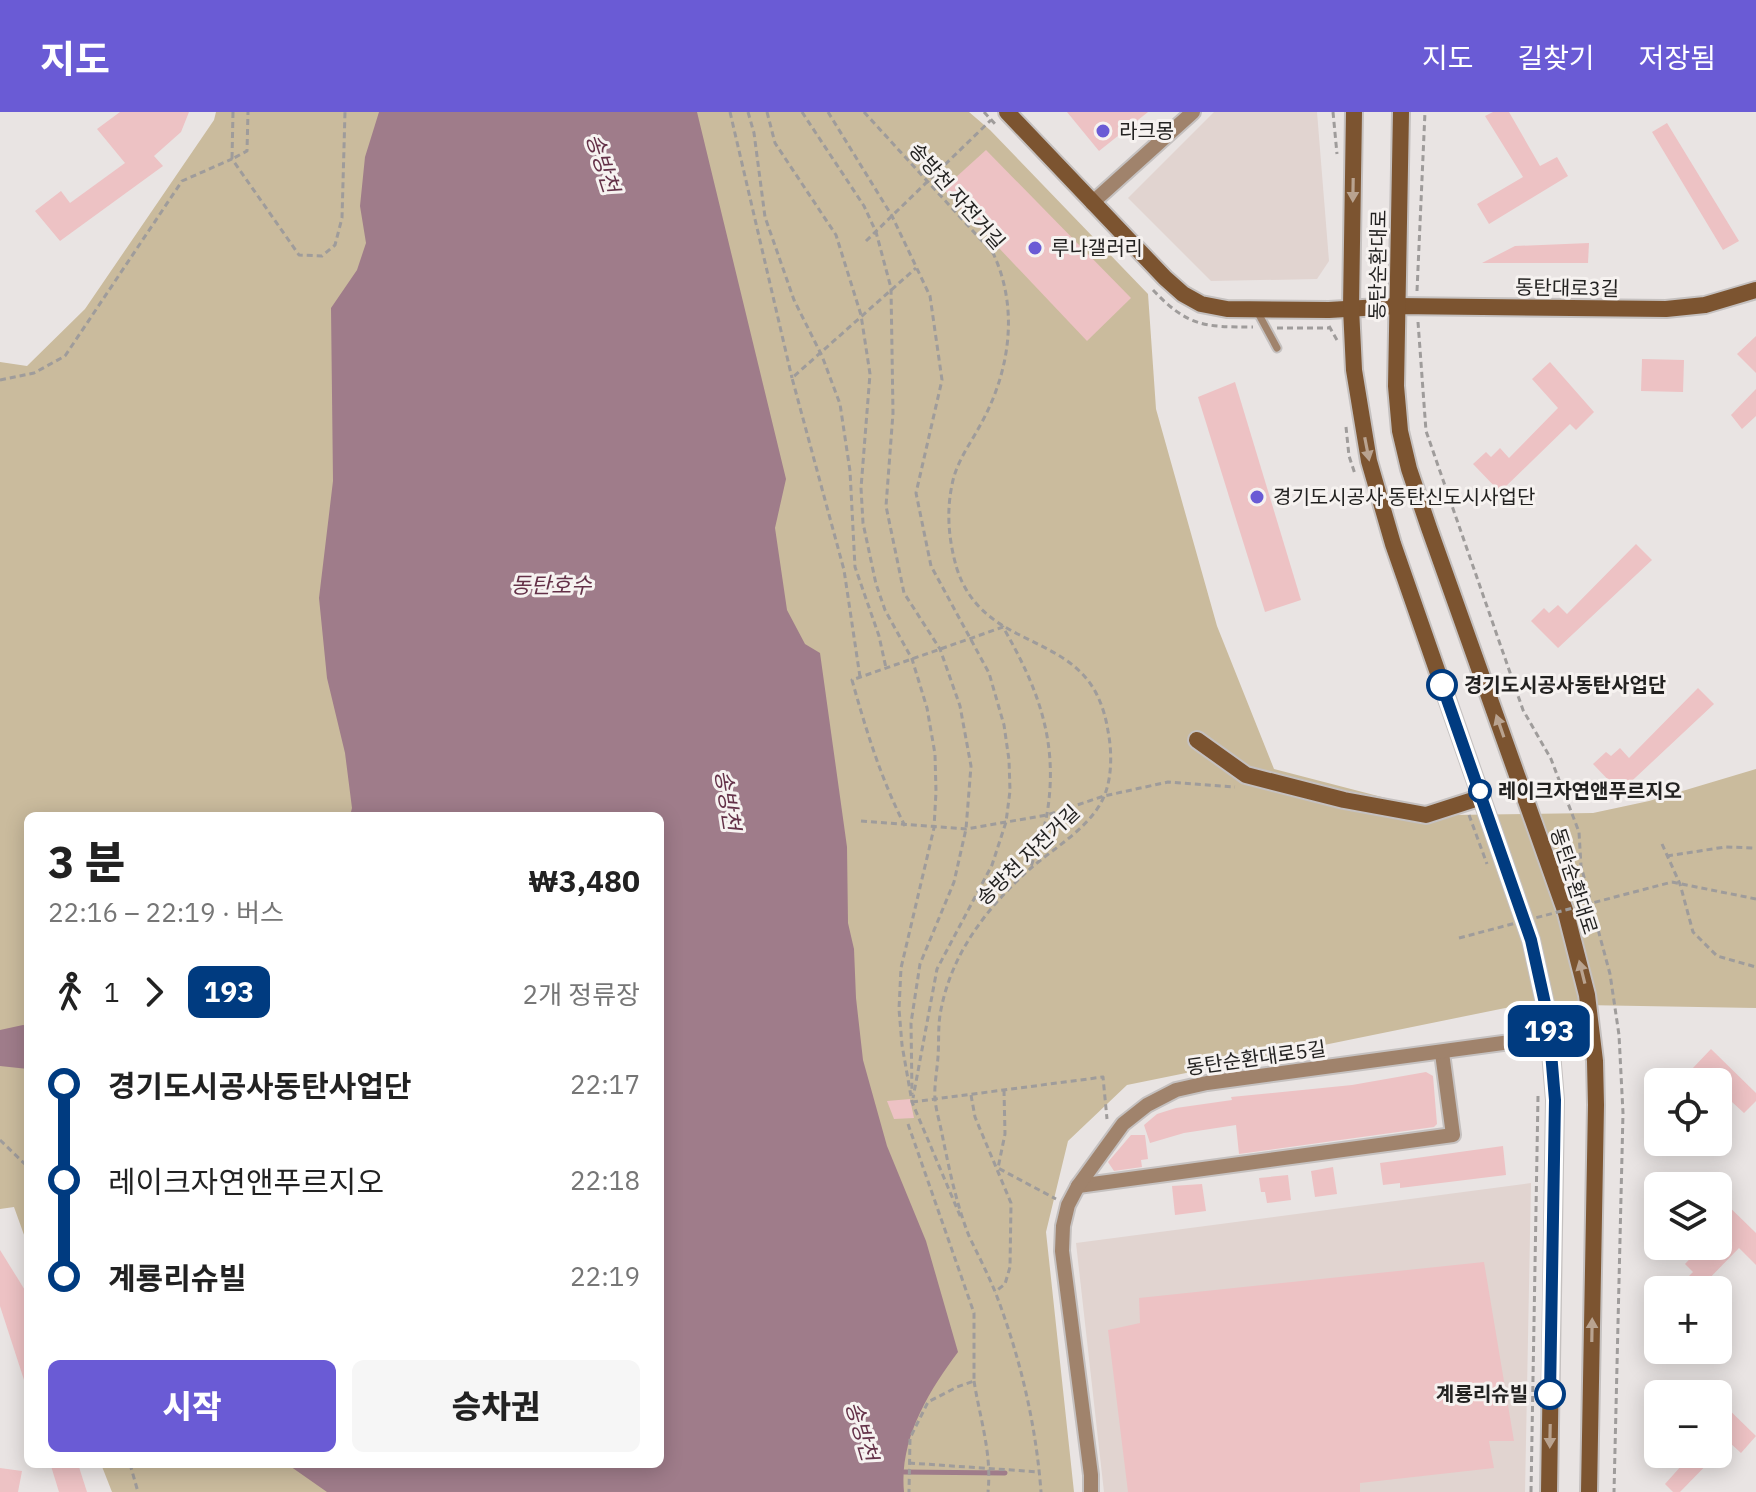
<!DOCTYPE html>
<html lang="ko">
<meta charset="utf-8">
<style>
:root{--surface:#fff;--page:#f6f6f6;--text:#222;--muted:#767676;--accent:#6a5bd5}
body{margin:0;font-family:"IBM Plex Sans","Noto Sans KR",sans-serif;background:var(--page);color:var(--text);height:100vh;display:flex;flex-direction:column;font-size:30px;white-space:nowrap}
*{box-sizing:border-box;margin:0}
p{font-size:26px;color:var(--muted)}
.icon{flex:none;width:44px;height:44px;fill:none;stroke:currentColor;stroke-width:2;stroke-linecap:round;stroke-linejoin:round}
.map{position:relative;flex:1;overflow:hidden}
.details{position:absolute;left:24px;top:700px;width:640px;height:656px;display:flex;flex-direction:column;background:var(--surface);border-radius:12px;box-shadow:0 4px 20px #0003}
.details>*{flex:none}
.badge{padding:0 16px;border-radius:12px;font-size:28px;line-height:52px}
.controls{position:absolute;left:1644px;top:956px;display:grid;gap:16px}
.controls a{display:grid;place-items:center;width:88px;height:88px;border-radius:12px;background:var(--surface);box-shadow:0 4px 20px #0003;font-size:40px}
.map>.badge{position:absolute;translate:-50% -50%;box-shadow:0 0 0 4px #fff}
.legs{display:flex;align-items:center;gap:12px;height:88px;padding:0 24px;font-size:26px}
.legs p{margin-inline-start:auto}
.headline{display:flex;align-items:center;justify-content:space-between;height:136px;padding:0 24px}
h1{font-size:44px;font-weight:800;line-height:60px}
.primary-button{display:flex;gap:16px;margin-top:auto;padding:16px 24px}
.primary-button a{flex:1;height:92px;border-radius:12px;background:var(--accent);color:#fff;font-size:32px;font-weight:800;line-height:92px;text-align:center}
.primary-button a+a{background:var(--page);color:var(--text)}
ul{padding:0 24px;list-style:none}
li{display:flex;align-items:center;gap:28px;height:96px;font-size:30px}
li i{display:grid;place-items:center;width:12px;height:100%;margin:0 10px;background:currentColor}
li i::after{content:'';width:20px;height:20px;margin:-10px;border:6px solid;border-radius:50%;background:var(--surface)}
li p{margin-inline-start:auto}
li:first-child i{background:linear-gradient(#0000 50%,currentColor 0)}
li:last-child i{background:linear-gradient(currentColor 50%,#0000 0)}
header{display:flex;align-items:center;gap:48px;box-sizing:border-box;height:112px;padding:0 40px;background:var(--accent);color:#fff}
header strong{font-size:38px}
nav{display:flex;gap:44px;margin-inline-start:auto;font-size:28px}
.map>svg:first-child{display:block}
.built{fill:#e1d4d0}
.green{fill:#cabb9d}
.water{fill:#9f7c8a}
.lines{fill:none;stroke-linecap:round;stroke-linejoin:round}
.stream{stroke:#9f7c8a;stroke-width:5}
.building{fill:#edc2c4}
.lane-casing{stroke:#c5c1c0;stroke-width:11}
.street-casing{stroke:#c5c1c0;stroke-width:18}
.secondary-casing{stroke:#c5c1c0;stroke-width:20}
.path{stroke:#9f9c9b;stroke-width:3;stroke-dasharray:6 4;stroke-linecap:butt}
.lane{stroke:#a0836c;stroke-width:7}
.street{stroke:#a0836c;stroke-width:14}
.secondary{stroke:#7c5430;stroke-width:16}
.path-bridge{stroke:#9f9c9b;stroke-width:3;stroke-dasharray:6 4;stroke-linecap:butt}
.oneway{fill:#b9a390}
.line-1-casing{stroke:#fff;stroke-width:18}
.line-1{stroke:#003b80;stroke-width:12}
.poi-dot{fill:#6a5bd5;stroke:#f6f2f0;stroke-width:3}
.stop-1-dot{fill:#fff;stroke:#003b80;stroke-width:4}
.labels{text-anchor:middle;stroke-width:6;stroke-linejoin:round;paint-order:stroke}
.poi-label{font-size:20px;fill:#232221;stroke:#f6f2f0;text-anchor:start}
.street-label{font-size:20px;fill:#232221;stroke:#f6f2f0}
.stop-label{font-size:20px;font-weight:bold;fill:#232221;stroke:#f6f2f0;text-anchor:start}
.water-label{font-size:22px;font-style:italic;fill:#643148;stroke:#f6f2f0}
</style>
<header>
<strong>지도</strong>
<nav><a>지도</a><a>길찾기</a><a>저장됨</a></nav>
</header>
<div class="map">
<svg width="1756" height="1380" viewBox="0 0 1756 1380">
<rect width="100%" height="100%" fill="#e9e4e3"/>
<!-- built -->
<g class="built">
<polygon points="1214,0 1317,0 1329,149 1317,167 1211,169 1128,86"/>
<polygon points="1531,1071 1525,1380 1104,1380 1076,1131"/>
</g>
<!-- green -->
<polygon class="green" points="216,0 969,0 990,18 1148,182 1156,297 1217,514 1274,657 1451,703 1593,701 1649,689 1756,657 1756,896 1525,892 1127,973 1068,1029 1046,1120 1074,1380 112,1380 101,1352 660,1352 660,704 28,704 28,1134 14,1095 0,1097 0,250 27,254 85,197 214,8"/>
<!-- water -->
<g class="water">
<path d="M379 0H697L786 367 775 416 787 498 805 532 820 541 847 735 848 811 854 837 856 886 863 948 887 1034 926 1129 958 1240C928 1280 899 1328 904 1380H327L287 1352H660V704H350L352 696 345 641 327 566 319 486 333 369 331 196 357 158 366 131 360 94 365 45Z"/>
<polygon points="23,913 28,914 28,957 0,954 0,918"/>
</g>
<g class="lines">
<!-- stream -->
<polyline class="stream" points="904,1360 1005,1361"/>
</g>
<!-- building -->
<g class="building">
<polygon points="120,0 189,0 181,20 154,44 163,54 60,129 35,99 61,79 70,91 125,51 97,17"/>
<polygon points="1067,0 1148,0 1099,39"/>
<polygon points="1493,0 1509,0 1540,54 1557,45 1568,64 1489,112 1477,92 1523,65 1485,4"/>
<polygon points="1667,11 1739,129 1723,138 1652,20"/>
<polygon points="986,38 1131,186 1087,229 943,77"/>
<polygon points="1589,131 1588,151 1482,151 1515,134"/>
<polygon points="1756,224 1756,261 1737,242"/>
<polygon points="1642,247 1684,248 1683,280 1641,279"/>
<polygon points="1550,250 1594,300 1576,318 1570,312 1500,380 1473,352 1486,340 1491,345 1500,336 1509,346 1558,296 1532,267"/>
<polygon points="1235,270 1301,488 1265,500 1198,285"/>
<polygon points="1756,277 1756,304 1742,317 1731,303"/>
<polygon points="1636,432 1652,448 1558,536 1531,509 1544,496 1549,501 1558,493 1567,502"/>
<polygon points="1698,576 1714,592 1620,680 1593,652 1606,640 1611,644 1620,636 1629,646"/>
<polygon points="1711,937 1756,981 1756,989 1744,1001 1732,990 1718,1004 1718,970 1705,970 1692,957"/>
<polygon points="1426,960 1433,964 1437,1012 1434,1015 1239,1042 1236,1013 1184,1021 1150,1031 1144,1013 1157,1002 1176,996 1232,988 1231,985 1352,973"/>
<polygon points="910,987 914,1006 894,1007 887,989"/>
<polygon points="1131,1023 1145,1023 1148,1047 1141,1048 1142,1055 1114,1059 1108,1050"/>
<polygon points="1503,1034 1506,1063 1400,1076 1400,1071 1383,1073 1380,1051"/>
<polygon points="1333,1055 1337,1082 1315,1085 1311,1059"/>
<polygon points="1288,1063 1291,1088 1267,1091 1265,1080 1261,1080 1259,1066"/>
<polygon points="1202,1072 1206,1099 1175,1103 1172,1074"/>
<polygon points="1718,1084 1756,1121 1756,1153 1739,1136 1698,1178 1675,1178 1693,1160 1685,1152 1700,1136 1707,1143 1718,1134"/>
<polygon points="0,1138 28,1183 28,1270 25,1271 0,1194"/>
<polygon points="1484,1150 1514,1329 1489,1329 1494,1356 1360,1371 1360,1380 1128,1380 1108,1218 1140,1211 1139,1186"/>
<polygon points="1718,1287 1756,1324 1741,1341 1729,1330 1718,1341"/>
<polygon points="1671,1342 1717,1342 1680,1380 1673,1380 1665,1372 1682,1353"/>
<polygon points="58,1352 78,1352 87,1380 59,1380 51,1354"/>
<polygon points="0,1356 22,1359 18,1380 0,1380"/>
</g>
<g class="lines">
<!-- lane casing -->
<g class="lane-casing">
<polyline id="lane" points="1257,199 1277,236"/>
</g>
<!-- street casing -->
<g class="street-casing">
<g id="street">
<polyline points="1092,91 1193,0"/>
<polyline points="1078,1074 1453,1023 1442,941"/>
<polyline points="1091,1380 1091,1363 1062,1139 1063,1114 1068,1093 1078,1074 1123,1012 1147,993 1176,978 1207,971 1592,919"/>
</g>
</g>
<!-- secondary casing -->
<g class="secondary-casing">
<g id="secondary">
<polyline points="1007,0 1165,166 1183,182 1201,192 1227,197 1329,198 1397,194 1666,197 1705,193 1756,178"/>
<polyline points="1354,0 1351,196 1354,258 1369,349 1393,432 1531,828 1548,905 1555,988 1549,1380"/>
<polyline points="1401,0 1396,274 1400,319 1409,357 1429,416 1566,801 1587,883 1595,949 1596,993 1589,1380"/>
<polyline points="1197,628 1246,663 1344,688 1426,703 1482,685"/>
</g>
</g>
<!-- path -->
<g class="path">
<polyline points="233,0 232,47 247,39 248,0"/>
<polyline points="730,0 792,266"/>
<polyline points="748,0 754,21 765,105 794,188 822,244 840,292 850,359 855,455 879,524 886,556"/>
<polyline points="767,0 775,31 836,123 861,203 870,262 861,376 863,411 876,472 885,498 912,547 927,596 935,642 936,680 934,716 901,856 899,897 902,933 912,990 961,1106"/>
<polyline points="802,0 864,94 876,120 891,176 893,301 886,394 904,481 940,537 960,594 971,654 966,717 954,770 920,852 911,911 912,982"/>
<polyline points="828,0 892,104 930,184 942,268 916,381 931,454 989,561 1004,613 1009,648 1010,679 1006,710 992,753 937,857 913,986"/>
<path d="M864 0 993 141C1019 196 1010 258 982 310 971 331 956 350 952 373 946 401 949 430 957 457 982 533 1062 521 1095 579 1102 592 1106 606 1108 619 1112 639 1112 664 1105 682 1093 714 1055 735 1031 756 986 796 950 843 940 903 938 917 939 931 938 945 937 959 934 974 935 987 936 999 940 1011 942 1022 949 1056 956 1091 969 1124 978 1143 988 1162 996 1182 1020 1245 1036 1312 1041 1380"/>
<polyline points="984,0 996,13"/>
<polyline points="1333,0 1337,42"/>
<polyline points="866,129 991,8"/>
<path d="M1153 178C1188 215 1205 215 1253 215"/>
<polyline points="1417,179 1425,0"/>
<polyline points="1418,210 1426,319 1523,598 1551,647 1579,720 1581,754 1610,862 1619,923 1623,1001 1614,1380"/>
<polyline points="1329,214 1337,228"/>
<polyline points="1277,216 1329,216"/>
<polyline points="0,268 34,261 65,244 182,69 232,47 299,143 322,144 335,133 342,106 345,0"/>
<polyline points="1346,315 1349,344 1355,362"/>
<polyline points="860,565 844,458 792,266 916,156"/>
<polyline points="1469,703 1487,752"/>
<polyline points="861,709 966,717 1047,703 1104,684 1168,670 1235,675"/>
<path d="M905 714C881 667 866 618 852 568L1003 515C1038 576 1059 630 1047 702 1044 720 1036 738 1031 755"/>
<polyline points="1662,732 1680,772 1693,820 1717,844 1756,855"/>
<polyline points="1667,744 1725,735 1756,736"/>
<polyline points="1672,770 1756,787"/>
<polyline points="1004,978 1005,1022 998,1056 1056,1087"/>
<polyline points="971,983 975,1005 1011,1091 1010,1155 1005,1172 995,1180"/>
<polyline points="912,990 1103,965 1107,1007"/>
<polyline points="908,1012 974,1201 974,1269 957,1275 928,1290 910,1326 909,1380"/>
<polyline points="0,1028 28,1055"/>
<path d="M974 1269C980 1307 992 1341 988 1380"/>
<polyline points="909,1351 1040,1360"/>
<polyline points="130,1352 138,1380"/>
<polyline points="1531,1380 1538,984"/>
</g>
<!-- lane -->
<use href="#lane" class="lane"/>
<!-- street -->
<use href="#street" class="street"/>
<!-- secondary -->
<use href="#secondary" class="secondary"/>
<!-- path-bridge -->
<polyline class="path-bridge" points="1459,826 1672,770"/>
</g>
<!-- one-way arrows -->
<defs><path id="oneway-solid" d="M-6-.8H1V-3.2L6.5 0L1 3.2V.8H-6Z" transform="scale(2)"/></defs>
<g class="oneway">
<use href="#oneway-solid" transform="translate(1353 78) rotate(91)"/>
<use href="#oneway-solid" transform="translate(1367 337) rotate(79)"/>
<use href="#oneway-solid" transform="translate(1500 614) rotate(-109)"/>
<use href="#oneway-solid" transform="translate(1582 860) rotate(-104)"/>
<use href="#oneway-solid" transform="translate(1592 1218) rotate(-89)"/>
<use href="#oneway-solid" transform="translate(1550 1324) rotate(91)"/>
</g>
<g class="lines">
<!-- line-1 casing -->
<g class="line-1-casing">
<polyline id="line-1" points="1442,573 1531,828 1548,905 1555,988 1550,1282"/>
</g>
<!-- line-1 -->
<use href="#line-1" class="line-1"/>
</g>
<!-- markers -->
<g class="poi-dot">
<circle cx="1103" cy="19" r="8"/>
<circle cx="1035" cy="136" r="8"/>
<circle cx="1257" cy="385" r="8"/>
</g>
<g class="stop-1-dot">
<circle cx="1442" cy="573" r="14"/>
<circle cx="1480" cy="679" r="10"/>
<circle cx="1550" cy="1282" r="14"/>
</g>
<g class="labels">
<!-- poi labels -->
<g class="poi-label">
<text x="1119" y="26">라크몽</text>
<text x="1051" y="143">루나갤러리</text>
<text x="1273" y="392">경기도시공사 동탄신도시사업단</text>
</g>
<!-- street labels -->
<g class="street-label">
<text transform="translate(957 84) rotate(49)" y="7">송방천 자전거길</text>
<text transform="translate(1378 153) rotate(-89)" y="7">동탄순환대로</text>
<text transform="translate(1567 176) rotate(1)" y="7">동탄대로3길</text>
<text transform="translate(1028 743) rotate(-44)" y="7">송방천 자전거길</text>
<text transform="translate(1574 769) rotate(72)" y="7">동탄순환대로</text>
<text transform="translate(1256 946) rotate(-8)" y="7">동탄순환대로5길</text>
</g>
<!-- stop labels -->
<g class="stop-label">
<text x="1464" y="580">경기도시공사동탄사업단</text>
<text x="1498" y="686">레이크자연앤푸르지오</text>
<text x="1528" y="1289" text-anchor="end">계룡리슈빌</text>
</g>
<!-- water labels -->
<g class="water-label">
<text transform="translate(603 51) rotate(72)" y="8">송방천</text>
<text x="551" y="481">동탄호수</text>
<text transform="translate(728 688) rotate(81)" y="8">송방천</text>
<text transform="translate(862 1319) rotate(73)" y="8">송방천</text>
</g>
</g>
</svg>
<div class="controls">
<a><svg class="icon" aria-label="locate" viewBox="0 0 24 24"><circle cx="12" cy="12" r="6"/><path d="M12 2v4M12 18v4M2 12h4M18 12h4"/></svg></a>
<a><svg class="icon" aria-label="layers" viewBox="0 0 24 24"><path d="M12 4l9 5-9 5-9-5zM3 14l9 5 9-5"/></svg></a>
<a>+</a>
<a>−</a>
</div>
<b class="badge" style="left:1549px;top:919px;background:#003b80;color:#fff">193</b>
<section class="details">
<div class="headline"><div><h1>3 분</h1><p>22:16 – 22:19 · 버스</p></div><b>₩3,480</b></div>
<div class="legs"><svg class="icon" aria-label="walk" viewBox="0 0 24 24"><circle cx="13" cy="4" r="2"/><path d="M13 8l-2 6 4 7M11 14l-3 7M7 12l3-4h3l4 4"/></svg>1<svg class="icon" aria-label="forward" viewBox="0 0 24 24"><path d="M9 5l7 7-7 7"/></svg><b class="badge" style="background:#003b80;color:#fff">193</b><p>2개 정류장</p></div>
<ul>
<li><i style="color:#003b80"></i><b>경기도시공사동탄사업단</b><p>22:17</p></li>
<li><i style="color:#003b80"></i><span>레이크자연앤푸르지오</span><p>22:18</p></li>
<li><i style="color:#003b80"></i><b>계룡리슈빌</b><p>22:19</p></li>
</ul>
<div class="primary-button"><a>시작</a><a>승차권</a></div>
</section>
</div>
